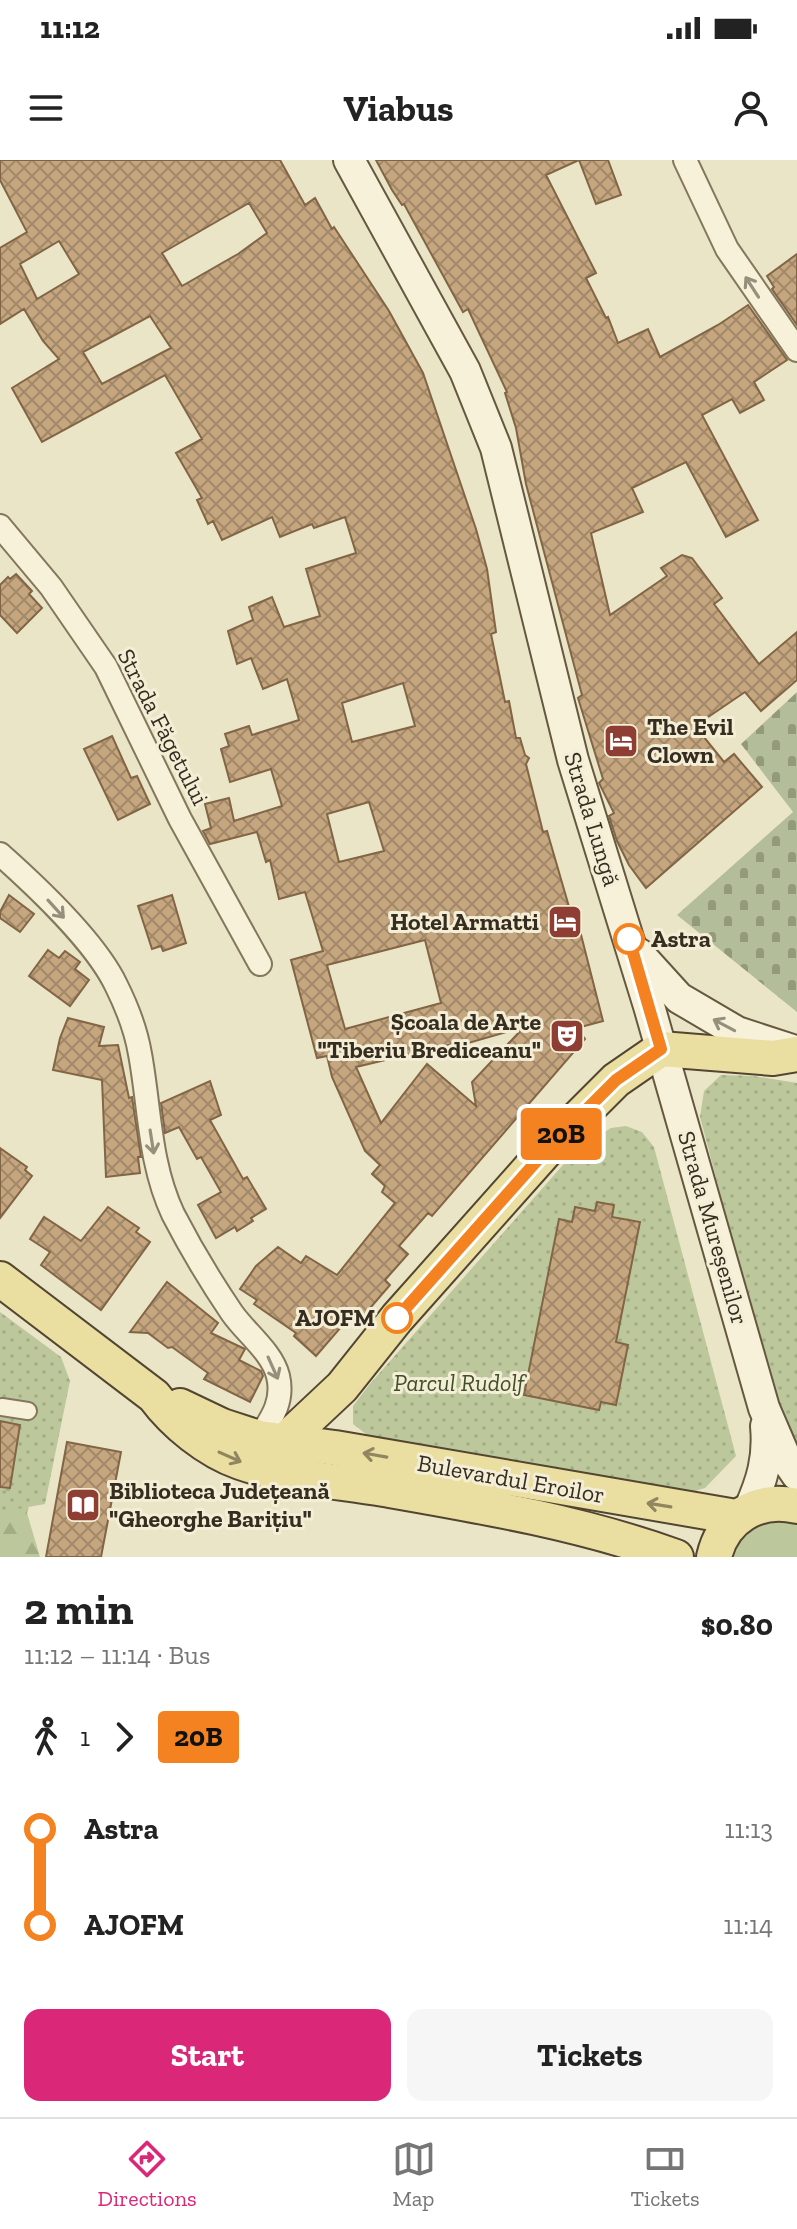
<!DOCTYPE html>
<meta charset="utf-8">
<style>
:root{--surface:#fff;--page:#f6f6f6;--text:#222;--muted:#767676;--line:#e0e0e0;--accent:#db2777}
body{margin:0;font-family:"Zilla Slab",serif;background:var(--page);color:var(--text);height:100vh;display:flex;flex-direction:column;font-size:30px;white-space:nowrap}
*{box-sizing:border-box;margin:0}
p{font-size:26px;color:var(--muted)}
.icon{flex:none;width:44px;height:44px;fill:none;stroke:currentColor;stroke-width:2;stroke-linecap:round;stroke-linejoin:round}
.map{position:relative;height:1397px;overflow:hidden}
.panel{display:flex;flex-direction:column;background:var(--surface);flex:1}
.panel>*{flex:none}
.badge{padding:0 16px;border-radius:6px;font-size:28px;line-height:52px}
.map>.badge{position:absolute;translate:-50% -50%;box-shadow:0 0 0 4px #fff}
.legs{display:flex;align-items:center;gap:12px;height:88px;padding:0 24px;font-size:26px}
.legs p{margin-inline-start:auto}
.headline{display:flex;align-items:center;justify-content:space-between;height:136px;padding:0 24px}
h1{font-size:44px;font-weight:700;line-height:60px}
.button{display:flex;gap:16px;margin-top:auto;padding:16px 24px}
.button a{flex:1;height:92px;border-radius:16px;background:var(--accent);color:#fff;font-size:32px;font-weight:700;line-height:92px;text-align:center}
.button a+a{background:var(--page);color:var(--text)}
ul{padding:0 24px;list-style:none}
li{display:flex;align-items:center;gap:28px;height:96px;font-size:30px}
li i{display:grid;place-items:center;width:12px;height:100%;margin:0 10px;background:currentColor}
li i::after{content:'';width:20px;height:20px;margin:-10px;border:6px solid;border-radius:50%;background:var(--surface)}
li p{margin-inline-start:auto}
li:first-child i{background:linear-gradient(#0000 50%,currentColor 0)}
li:last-child i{background:linear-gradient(currentColor 50%,#0000 0)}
.status{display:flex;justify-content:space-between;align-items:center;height:56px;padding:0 40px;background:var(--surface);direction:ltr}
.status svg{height:22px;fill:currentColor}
header{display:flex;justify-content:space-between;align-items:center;height:104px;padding:0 24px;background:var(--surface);font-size:36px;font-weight:700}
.tabs{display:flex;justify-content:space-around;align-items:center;height:112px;border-top:2px solid var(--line);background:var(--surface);font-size:22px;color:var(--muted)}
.tabs a{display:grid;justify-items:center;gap:4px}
.tabs .selected{color:var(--accent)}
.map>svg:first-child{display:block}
.grass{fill:#bcc89b}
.forest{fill:url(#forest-firs)}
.cemetery{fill:url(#cemetery-stones)}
.park{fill:url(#park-dots);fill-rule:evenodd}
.building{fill:url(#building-cross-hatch);stroke:#816545;stroke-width:2;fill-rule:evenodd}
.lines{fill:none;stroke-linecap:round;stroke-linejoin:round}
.pedestrian-casing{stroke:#84775d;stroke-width:20}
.minor-casing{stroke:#84775d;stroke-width:26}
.secondary-casing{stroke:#665840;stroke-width:34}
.primary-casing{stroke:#524531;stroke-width:38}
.pedestrian{stroke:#f6f1d8;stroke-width:16}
.minor{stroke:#f6f1d8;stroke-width:22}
.secondary{stroke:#f6f1d8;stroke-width:30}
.primary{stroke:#eadea1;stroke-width:34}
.oneway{stroke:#968f7c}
.oneway2{stroke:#908660}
.line-1-casing{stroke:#fff;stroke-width:18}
.line-1{stroke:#f58220;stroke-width:12}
.stop-1-dot{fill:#fff;stroke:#f58220;stroke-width:4}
.labels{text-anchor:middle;stroke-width:6;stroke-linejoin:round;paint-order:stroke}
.street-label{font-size:24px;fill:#362d20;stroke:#f3eed5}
.poi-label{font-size:24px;font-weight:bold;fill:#362d20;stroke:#f3eed5;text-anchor:start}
.stop-label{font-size:24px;font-weight:bold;fill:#362d20;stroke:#f3eed5;text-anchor:start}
.park-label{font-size:24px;font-style:italic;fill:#415028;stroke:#f3eed5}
</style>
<div class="status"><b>11:12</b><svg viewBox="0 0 49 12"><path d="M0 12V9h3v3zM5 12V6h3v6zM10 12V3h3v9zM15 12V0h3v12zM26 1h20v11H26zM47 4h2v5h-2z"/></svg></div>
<header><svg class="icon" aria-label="menu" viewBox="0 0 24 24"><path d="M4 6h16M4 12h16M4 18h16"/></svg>Viabus<svg class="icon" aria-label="person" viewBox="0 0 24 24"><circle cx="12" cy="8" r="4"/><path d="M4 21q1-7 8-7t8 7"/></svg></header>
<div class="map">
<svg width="797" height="1397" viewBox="0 0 797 1397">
<defs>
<pattern id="forest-firs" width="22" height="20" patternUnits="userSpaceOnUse" patternTransform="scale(2)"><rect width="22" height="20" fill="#bcc89b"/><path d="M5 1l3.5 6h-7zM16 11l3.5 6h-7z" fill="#a2ac85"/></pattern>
<pattern id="cemetery-stones" width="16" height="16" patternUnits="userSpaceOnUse" patternTransform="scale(2)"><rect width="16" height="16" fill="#b4bd99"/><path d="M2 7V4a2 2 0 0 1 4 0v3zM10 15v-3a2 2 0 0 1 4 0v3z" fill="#939a7c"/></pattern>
<pattern id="park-dots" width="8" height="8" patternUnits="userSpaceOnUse" patternTransform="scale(2)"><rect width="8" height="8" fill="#bcc89b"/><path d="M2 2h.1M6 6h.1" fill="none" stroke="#a2ac85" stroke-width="1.8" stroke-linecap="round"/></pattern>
<pattern id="building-cross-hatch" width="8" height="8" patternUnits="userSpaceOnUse" patternTransform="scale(2)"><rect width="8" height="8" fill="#c5a67f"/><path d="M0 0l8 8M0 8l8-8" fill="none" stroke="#a18868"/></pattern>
</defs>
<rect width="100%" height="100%" fill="#eae5c6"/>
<!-- grass -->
<path class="grass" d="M782 1359 797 1362V1397H732C741 1373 758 1364 782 1359Z"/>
<!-- forest -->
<polygon class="forest" points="0,1167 65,1216 27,1353 40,1397 0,1397"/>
<!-- cemetery -->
<polygon class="cemetery" points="797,532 797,852 677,755 793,652 741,584"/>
<!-- park -->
<g class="park">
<polygon points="721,915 754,916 797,923 797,1283 778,1253 700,957 704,931"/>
<path d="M626 966 642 972 654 987 736 1296 705 1328 685 1334 370 1277 353 1264V1246L369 1225 577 989 611 968ZM598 1042 614 1046 612 1057 640 1063 616 1182 628 1185 616 1244 601 1242 599 1250 524 1235 559 1059 572 1062 595 1051Z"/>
<polygon points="0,1152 61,1197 70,1221 45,1344 0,1352 0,1330 10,1331 20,1265 0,1261"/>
</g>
<!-- building -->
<g class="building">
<path d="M0 0H280L305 45 315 38 332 69 334 67 389 151 423 213 476 369 487 409 496 472 491 474 505 542 509 541 516 578H520L525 595 529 598 526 604 543 672 547 671 574 764 578 763 603 861 577 868 585 879 432 1056 428 1053 399 1086 408 1094 385 1120 390 1125 364 1155 359 1151 350 1162 347 1160 316 1196 294 1176 296 1173 254 1144 257 1140 240 1129 256 1106 278 1087 301 1103 306 1096 337 1115 395 1043 382 1032 385 1026 372 1014 380 1005 365 991 332 917 327 896 317 898 291 800 323 791 305 732 279 739 270 700 266 702 257 672 210 684 203 671 211 668 205 644 229 638 234 661 282 646 271 609 230 622 221 589 229 586 225 574 249 566 252 575 299 560 287 519 263 529 251 498 237 504 228 471 253 460 249 447 272 437 284 467 320 456 306 409 356 393 345 357 314 368 312 364 280 377 272 357 222 380 213 361 208 364 197 340 202 338 176 293 202 279 165 215 42 282 12 228 59 199 43 181 24 149 0 164V88L27 72 0 20ZM249 43 267 73 238 94 182 126 162 93ZM59 81 79 114 37 139 20 104ZM150 156 171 188 102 224 83 192ZM403 523 415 566 352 582 342 543ZM369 642 384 691 339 702 327 654ZM425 780 441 843 345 869 327 805ZM524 867 472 922 476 946 427 904 381 963 356 907 465 881V884Z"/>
<polygon points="376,0 608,0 621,35 596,44 579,0 546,15 596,113 586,118 606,158 608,157 618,183 648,169 660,197 718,165 748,145 787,200 754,222 764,240 740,253 732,239 702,255 758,360 726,377 686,302 632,328 643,352 591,373 610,455 667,416 661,408 682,395 692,398 722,438 714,444 759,504 797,472 797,520 761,551 745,532 695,566 724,602 734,594 762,627 646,728 629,705 617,681 609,656 614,653 599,623 603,619 578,538 582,535 526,324 516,268 505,233 507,232 468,149 463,152 404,44 402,45 392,30"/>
<polygon points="797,94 797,165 772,129 774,127 767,116"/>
<polygon points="16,414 32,431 29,434 42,448 17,473 0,455 0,425 8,417 10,419"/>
<polygon points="112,576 131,618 137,616 150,644 118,660 84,589"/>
<polygon points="9,735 34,754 20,772 0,758 0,752"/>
<polygon points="172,735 186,783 163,791 161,786 152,789 138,746"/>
<polygon points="48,790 59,798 65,791 80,802 75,809 89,820 70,846 29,816"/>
<polygon points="68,858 104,867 99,886 118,885 129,938 132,937 141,997 138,997 140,1013 106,1017 102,920 53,910 60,878"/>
<polygon points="210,921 221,955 210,960 243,1019 247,1017 266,1049 251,1058 253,1061 237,1071 235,1067 216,1078 198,1045 221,1032 201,997 197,999 179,967 165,973 161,943"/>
<polygon points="0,988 27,1007 25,1010 32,1016 0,1058"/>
<polygon points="597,1042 614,1045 612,1057 640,1062 616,1182 628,1185 616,1245 601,1242 599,1250 524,1235 559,1059 572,1062 575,1047 595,1051"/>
<polygon points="108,1047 139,1068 136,1072 150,1082 101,1150 41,1105 50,1092 30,1079 44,1057 81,1081"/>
<polygon points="167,1122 218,1163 211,1173 245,1189 239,1200 261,1211 263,1216 250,1242 204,1219 208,1213 172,1187 168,1188 148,1173 130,1172"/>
<polygon points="0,1261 20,1265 10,1328 0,1327"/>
<polygon points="67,1282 121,1292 101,1397 46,1397"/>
</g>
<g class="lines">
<!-- pedestrian casing -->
<g class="pedestrian-casing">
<polyline id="pedestrian" points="2,1247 28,1251"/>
</g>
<!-- minor casing -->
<g class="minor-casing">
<g id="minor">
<polyline points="685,0 727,89 797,190"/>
<polyline points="0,366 51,427 106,507 180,659 260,804"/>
<path d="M0 694C36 726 96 783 116 825 127 847 136 870 140 894 150 948 149 1003 173 1054 190 1087 211 1122 232 1153 246 1173 272 1192 278 1216 284 1241 272 1258 259 1278"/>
</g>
</g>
<!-- secondary casing -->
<g class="secondary-casing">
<g id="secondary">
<polyline points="349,0 465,211 496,288 573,600 649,846 764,1248 786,1299 797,1315"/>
<polyline points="639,794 679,838 737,872 795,891"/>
<path d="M749 1350C762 1321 769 1298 766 1266"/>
</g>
</g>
<!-- primary casing -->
<g class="primary-casing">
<g id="primary">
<path d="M0 1119 154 1236C175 1264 207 1290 240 1302 285 1318 337 1321 384 1329 482 1346 582 1363 676 1397"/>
<polyline points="180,1246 222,1266 259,1278 335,1288 736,1357"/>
<polyline points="271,1311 293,1273 342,1227 397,1158 550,986 616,920 661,889 773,898 797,894"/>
<path d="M714 1397C723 1358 757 1337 797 1346"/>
</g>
</g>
<!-- pedestrian -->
<use href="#pedestrian" class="pedestrian"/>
<!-- minor -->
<use href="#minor" class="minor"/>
<!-- secondary -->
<use href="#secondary" class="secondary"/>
<!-- primary -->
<use href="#primary" class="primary"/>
</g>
<!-- one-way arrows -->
<defs><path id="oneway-shaft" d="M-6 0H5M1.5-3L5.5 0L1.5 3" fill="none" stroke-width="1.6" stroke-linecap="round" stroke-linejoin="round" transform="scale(2)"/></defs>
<g class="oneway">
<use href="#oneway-shaft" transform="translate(752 127) rotate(-123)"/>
<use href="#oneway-shaft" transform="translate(56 749) rotate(48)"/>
<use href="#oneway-shaft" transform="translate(724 865) rotate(-152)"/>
<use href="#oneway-shaft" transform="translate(152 982) rotate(81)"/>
<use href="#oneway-shaft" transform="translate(273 1208) rotate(66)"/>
</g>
<g class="oneway2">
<use href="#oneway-shaft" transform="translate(375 1295) rotate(-170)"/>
<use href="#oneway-shaft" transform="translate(230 1297) rotate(24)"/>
<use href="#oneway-shaft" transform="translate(659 1345) rotate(-171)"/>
</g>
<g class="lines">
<!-- line-1 casing -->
<g class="line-1-casing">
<polyline id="line-1" points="397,1158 550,986 616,920 661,889 629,779"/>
</g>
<!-- line-1 -->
<use href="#line-1" class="line-1"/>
</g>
<!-- icons -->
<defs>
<g id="hotel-square" transform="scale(1.8)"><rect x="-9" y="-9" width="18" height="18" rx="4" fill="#8e3e32" stroke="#f3eed5"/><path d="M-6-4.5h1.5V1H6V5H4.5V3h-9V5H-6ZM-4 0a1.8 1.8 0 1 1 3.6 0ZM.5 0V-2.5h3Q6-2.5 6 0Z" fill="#fff"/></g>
<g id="theatre-square" transform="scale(1.8)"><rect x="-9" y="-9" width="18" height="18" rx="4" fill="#8e3e32" stroke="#f3eed5"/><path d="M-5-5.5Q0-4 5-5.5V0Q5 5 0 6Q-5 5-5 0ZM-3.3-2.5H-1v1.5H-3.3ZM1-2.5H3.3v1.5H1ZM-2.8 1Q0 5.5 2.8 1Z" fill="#fff"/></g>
<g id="library-square" transform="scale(1.8)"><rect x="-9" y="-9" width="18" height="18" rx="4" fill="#8e3e32" stroke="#f3eed5"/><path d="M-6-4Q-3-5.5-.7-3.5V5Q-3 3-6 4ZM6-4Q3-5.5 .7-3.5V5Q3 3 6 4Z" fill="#fff"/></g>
</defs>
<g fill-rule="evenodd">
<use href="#hotel-square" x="621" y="581"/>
<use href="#hotel-square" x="565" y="762"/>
<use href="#theatre-square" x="567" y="876"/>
<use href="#library-square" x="83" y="1345"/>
</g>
<!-- markers -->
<g class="stop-1-dot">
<circle cx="629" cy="779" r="14"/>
<circle cx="397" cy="1158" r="14"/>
</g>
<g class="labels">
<!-- street labels -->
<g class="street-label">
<text transform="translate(163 567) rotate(63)" y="8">Strada Făgetului</text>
<text transform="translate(592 659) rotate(73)" y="8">Strada Lungă</text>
<text transform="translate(713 1068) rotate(74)" y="8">Strada Mureșenilor</text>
<text transform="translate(511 1319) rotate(10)" y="8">Bulevardul Eroilor</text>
</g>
<!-- poi labels -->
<g class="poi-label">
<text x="647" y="575">The Evil<tspan x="647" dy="28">Clown</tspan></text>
<text x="539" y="770" text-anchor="end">Hotel Armatti</text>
<text x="541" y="870" text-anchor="end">Școala de Arte<tspan x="541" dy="28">"Tiberiu Brediceanu"</tspan></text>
<text x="109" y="1339">Biblioteca Județeană<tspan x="109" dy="28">"Gheorghe Barițiu"</tspan></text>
</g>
<!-- stop labels -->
<g class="stop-label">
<text x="651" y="787">Astra</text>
<text x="375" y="1166" text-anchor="end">AJOFM</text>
</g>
<!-- park labels -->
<g class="park-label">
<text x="459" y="1231">Parcul Rudolf</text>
</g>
</g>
</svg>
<b class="badge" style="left:561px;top:974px;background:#f58220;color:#111">20B</b>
</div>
<section class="panel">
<div class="headline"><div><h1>2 min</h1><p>11:12 – 11:14 · Bus</p></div><b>$0.80</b></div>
<div class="legs"><svg class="icon" aria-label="walk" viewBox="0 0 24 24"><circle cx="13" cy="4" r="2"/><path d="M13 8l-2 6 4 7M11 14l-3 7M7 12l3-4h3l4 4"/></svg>1<svg class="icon" aria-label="forward" viewBox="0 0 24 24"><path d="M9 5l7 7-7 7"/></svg><b class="badge" style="background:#f58220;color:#111">20B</b></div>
<ul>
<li><i style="color:#f58220"></i><b>Astra</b><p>11:13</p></li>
<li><i style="color:#f58220"></i><b>AJOFM</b><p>11:14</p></li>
</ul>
<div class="button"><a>Start</a><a>Tickets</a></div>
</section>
<nav class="tabs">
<a class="selected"><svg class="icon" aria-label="directions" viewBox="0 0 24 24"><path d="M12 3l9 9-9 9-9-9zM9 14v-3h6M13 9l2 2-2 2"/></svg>Directions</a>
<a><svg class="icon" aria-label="map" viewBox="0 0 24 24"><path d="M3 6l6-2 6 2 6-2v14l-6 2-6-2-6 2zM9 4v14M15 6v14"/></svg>Map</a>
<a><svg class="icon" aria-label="tickets" viewBox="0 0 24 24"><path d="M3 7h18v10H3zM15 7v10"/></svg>Tickets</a>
</nav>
